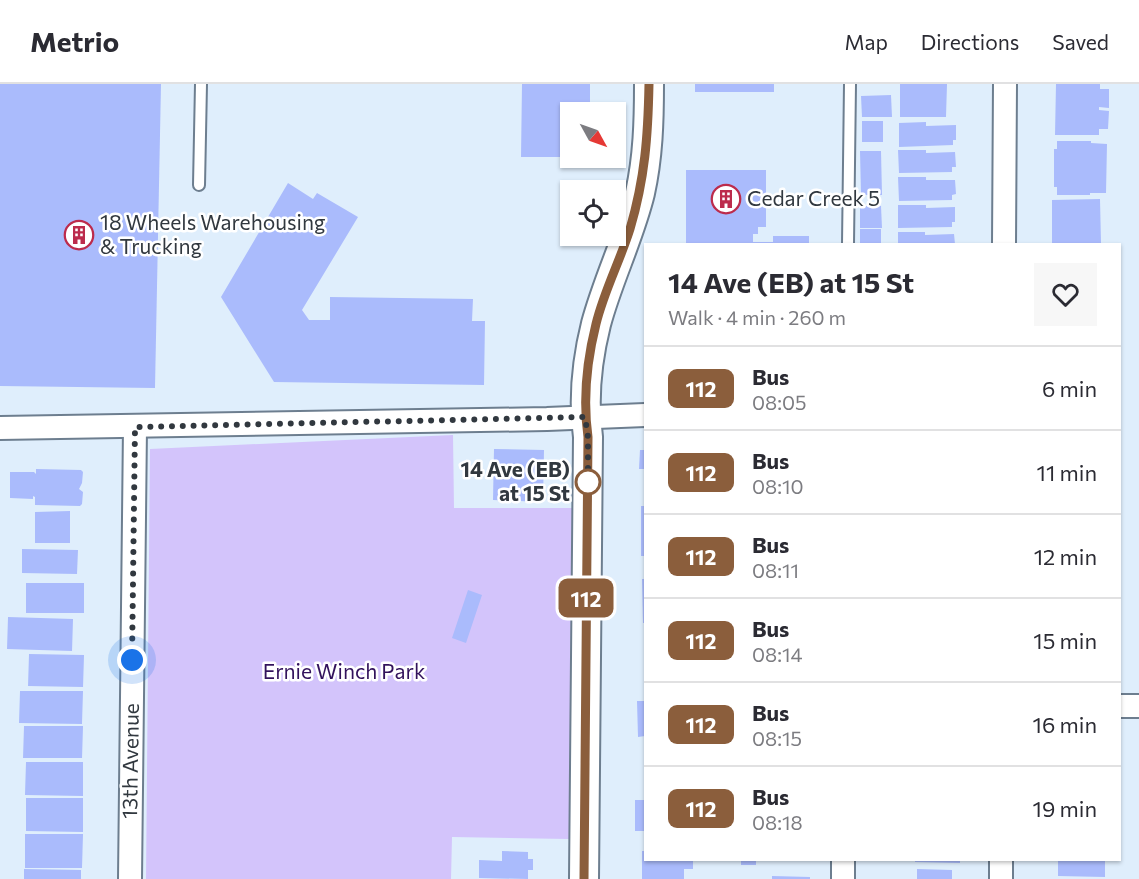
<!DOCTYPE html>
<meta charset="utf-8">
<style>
:root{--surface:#fff;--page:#f7f7f7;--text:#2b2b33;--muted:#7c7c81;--line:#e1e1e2}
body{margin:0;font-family:Commissioner,sans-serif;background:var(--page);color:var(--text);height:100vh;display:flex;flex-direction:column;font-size:22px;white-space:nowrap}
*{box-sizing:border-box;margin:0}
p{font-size:20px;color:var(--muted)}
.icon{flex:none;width:33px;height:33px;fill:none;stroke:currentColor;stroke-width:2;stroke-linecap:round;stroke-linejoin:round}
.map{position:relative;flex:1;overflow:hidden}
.panel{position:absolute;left:644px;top:159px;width:477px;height:618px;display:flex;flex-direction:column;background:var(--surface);border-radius:0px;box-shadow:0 2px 4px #0004}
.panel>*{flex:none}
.badge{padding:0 12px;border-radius:9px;font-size:21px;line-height:39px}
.needle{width:39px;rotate:130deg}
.tools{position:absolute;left:560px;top:18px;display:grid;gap:12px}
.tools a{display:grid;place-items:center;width:66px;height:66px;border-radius:0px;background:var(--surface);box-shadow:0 2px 4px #0004;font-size:30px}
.you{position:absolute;width:30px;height:30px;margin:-15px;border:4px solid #fff;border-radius:50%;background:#1a73e8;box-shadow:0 0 0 9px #1a73e833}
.map>.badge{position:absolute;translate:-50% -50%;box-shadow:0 0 0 3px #fff}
.round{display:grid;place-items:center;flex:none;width:63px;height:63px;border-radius:0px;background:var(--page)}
.overview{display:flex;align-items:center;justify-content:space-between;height:102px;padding:0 24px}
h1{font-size:28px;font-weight:700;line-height:45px}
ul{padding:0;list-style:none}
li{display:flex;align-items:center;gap:18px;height:84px;padding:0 24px;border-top:2px solid var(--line)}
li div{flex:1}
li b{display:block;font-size:22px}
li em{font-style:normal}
li .badge{min-width:66px;font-weight:700;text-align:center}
header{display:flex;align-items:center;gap:36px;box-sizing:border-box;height:84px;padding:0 30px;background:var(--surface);border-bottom:2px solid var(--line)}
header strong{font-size:28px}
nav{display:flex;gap:33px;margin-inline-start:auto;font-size:21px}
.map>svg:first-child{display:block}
.green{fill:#d3c4fb}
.building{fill:#aabbfc}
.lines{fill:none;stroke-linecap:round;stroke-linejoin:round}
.service-casing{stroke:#6d7e8f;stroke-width:14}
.minor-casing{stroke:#6d7e8f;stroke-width:26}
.tertiary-casing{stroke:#6d7e8f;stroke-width:32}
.service{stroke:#fff;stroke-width:10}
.minor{stroke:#fff;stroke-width:22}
.tertiary{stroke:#fff;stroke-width:28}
.line-casing{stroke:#fff;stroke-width:14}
.line{stroke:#8b5e3c;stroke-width:9}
.walk{stroke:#31383f;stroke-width:6;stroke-dasharray:0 10.8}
.stop-dot{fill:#fff;stroke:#8b5e3c;stroke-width:3}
.labels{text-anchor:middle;stroke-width:5;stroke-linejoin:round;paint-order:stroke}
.poi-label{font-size:21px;fill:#31383f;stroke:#fff;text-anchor:start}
.stop-label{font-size:21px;font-weight:bold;fill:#31383f;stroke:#fff;text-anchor:end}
.park-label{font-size:21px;fill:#32125c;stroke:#fff}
.street-label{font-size:21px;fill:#31383f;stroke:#fff}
</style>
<header>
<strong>Metrio</strong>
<nav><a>Map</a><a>Directions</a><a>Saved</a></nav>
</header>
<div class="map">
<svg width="1139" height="795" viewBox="0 0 1139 795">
<rect width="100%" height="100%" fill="#dfeefc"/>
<!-- green -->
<polygon class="green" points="453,351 454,424 572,424 569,755 452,753 451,795 146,795 150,365"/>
<!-- building -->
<g class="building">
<polygon points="0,0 161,0 155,304 0,302"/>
<polygon points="522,0 590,0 590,28 570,28 570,73 521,73"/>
<rect x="695" y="0" width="79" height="8"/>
<polygon points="900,0 947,0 946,33 900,33"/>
<polygon points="1056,0 1100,0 1100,5 1109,5 1109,24 1099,23 1099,26 1109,27 1108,45 1099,45 1099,51 1055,51"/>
<polygon points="891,11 892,33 862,33 861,12"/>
<rect x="862" y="37" width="21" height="21"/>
<polygon points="926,38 926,42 956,41 956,56 953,56 953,61 899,63 899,39"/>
<polygon points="1057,57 1091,57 1091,59 1107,60 1106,109 1090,109 1090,111 1057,111 1057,103 1054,103 1054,65 1057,65"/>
<polygon points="898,66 926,66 926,69 955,68 956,83 952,83 952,88 899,89"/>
<polygon points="860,67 881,67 882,111 861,111"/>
<polygon points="686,86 766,86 766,143 758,143 758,150 753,150 753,158 773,158 773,152 809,152 809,160 686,160"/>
<polygon points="898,93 926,93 926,96 955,96 956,110 952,111 952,116 899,117"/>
<polygon points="288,99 313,115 317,109 358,133 302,226 309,236 330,236 330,213 473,215 472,237 485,237 484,301 274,298 221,213"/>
<polygon points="1100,115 1101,160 1052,160 1052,116"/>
<polygon points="898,121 926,121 926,124 955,123 955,138 952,138 952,143 898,144"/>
<polygon points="860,122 881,122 882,144 860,144"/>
<rect x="860" y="145" width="21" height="15"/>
<polygon points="898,148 925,148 925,151 954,150 955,160 898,160"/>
<polygon points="494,365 544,366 543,418 493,416"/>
<polygon points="640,366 645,366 645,385 639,385"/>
<polygon points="36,385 81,386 83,388 82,399 79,405 83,408 82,420 80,422 35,421 35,413 33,412 33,415 10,414 10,388 34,388 36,390"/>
<rect x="641" y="422" width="4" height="50"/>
<polygon points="70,427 70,459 35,459 35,428"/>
<polygon points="22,465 78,466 77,490 22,489"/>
<polygon points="642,495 645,495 645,539 643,539"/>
<rect x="26" y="499" width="58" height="30"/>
<polygon points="468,506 482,511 466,559 452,554"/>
<polygon points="8,533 73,535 72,567 7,565"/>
<polygon points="29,570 84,571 83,603 28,602"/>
<polygon points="20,607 83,607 82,640 19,639"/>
<polygon points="637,617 645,617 645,652 638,653"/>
<polygon points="24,642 83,642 82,674 23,674"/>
<polygon points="26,678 83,678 83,712 25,711"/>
<polygon points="26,714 83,714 83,748 26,747"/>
<rect x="635" y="716" width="10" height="31"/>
<polygon points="25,750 83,750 82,784 25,784"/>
<polygon points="502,767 528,768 528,775 533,775 533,786 528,786 528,795 479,794 479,776 502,777"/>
<polygon points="642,767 645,767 645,776 693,776 693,785 684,785 684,795 642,795"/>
<rect x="741" y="776" width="15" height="5"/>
<polygon points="915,776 960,776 960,779 915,778"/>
<polygon points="1058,776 1105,776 1105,793 1058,792"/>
<polygon points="24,785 81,786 81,795 24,795"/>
<polygon points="917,785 952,786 952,795 917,795"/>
<polygon points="772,792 810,793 810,795 772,795"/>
</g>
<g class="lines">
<!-- service casing -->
<g class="service-casing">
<g id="service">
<polyline points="199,101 201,0"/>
<polyline points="848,160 850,0"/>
</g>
</g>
<!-- minor casing -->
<g class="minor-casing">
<g id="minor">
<polyline points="1004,160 1005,0"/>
<polyline points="0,344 547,335 645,331"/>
<polyline points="1119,622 1139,622"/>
<polyline points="843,776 843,795"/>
<polyline points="130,795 135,343"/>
<polyline points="1001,795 1001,776"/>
</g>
</g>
<!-- tertiary casing -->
<g class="tertiary-casing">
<path id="tertiary" d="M584 795 588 353C583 316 587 276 596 240 608 195 629 154 640 109 648 73 649 37 649 0"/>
</g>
<!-- service -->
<use href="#service" class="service"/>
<!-- minor -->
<use href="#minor" class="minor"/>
<!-- tertiary -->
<use href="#tertiary" class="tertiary"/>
</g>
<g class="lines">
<!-- line casing -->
<g class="line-casing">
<path id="line" d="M584 795 588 353C583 317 587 276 596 240 604 207 620 177 630 145 645 94 648 52 649 0"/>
</g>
<!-- line -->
<use href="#line" class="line"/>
<!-- walk -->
<polyline class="walk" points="132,576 135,343 585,333 588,353 588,398"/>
</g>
<!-- icons -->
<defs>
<g id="building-ring" transform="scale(1.5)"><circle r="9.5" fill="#fff" stroke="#bc2b4c" stroke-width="1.5"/><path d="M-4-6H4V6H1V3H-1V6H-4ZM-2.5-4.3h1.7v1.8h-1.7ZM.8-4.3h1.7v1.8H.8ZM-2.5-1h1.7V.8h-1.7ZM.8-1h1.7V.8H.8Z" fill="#bc2b4c"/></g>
</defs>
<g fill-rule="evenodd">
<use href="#building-ring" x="726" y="115"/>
<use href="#building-ring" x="79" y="151"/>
</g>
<!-- markers -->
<circle class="stop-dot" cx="588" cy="398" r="12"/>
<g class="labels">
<!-- poi labels -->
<g class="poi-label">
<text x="747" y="122">Cedar Creek 5</text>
<text x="100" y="146">18 Wheels Warehousing<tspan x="100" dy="24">&amp; Trucking</tspan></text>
</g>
<!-- stop labels -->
<g class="stop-label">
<text x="570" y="393">14 Ave (EB)<tspan x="570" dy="24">at 15 St</tspan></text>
</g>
<!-- park labels -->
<g class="park-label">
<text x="344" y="595">Ernie Winch Park</text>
</g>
<!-- street labels -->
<g class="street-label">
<text transform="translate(131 677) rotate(-89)" y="7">13th Avenue</text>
</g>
</g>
</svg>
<div class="tools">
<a><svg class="needle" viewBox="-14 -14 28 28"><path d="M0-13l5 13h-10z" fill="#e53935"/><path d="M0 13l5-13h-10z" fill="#7c7c81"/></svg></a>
<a><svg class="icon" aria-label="locate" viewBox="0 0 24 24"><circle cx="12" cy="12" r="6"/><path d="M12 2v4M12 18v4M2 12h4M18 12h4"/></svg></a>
</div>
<div class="you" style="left:132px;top:576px"></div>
<b class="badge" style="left:586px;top:514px;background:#8b5e3c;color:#fff">112</b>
<section class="panel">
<div class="overview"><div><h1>14 Ave (EB) at 15 St</h1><p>Walk · 4 min · 260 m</p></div><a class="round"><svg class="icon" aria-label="heart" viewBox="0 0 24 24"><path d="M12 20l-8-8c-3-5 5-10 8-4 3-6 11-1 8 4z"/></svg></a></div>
<ul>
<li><span class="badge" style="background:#8b5e3c;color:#fff">112</span><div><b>Bus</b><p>08:05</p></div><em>6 min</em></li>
<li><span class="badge" style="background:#8b5e3c;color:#fff">112</span><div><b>Bus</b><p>08:10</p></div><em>11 min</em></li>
<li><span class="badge" style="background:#8b5e3c;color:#fff">112</span><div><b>Bus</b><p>08:11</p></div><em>12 min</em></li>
<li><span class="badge" style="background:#8b5e3c;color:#fff">112</span><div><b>Bus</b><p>08:14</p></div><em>15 min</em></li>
<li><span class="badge" style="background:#8b5e3c;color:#fff">112</span><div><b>Bus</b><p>08:15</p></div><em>16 min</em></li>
<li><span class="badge" style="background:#8b5e3c;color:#fff">112</span><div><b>Bus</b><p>08:18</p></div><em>19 min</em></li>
</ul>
</section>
</div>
